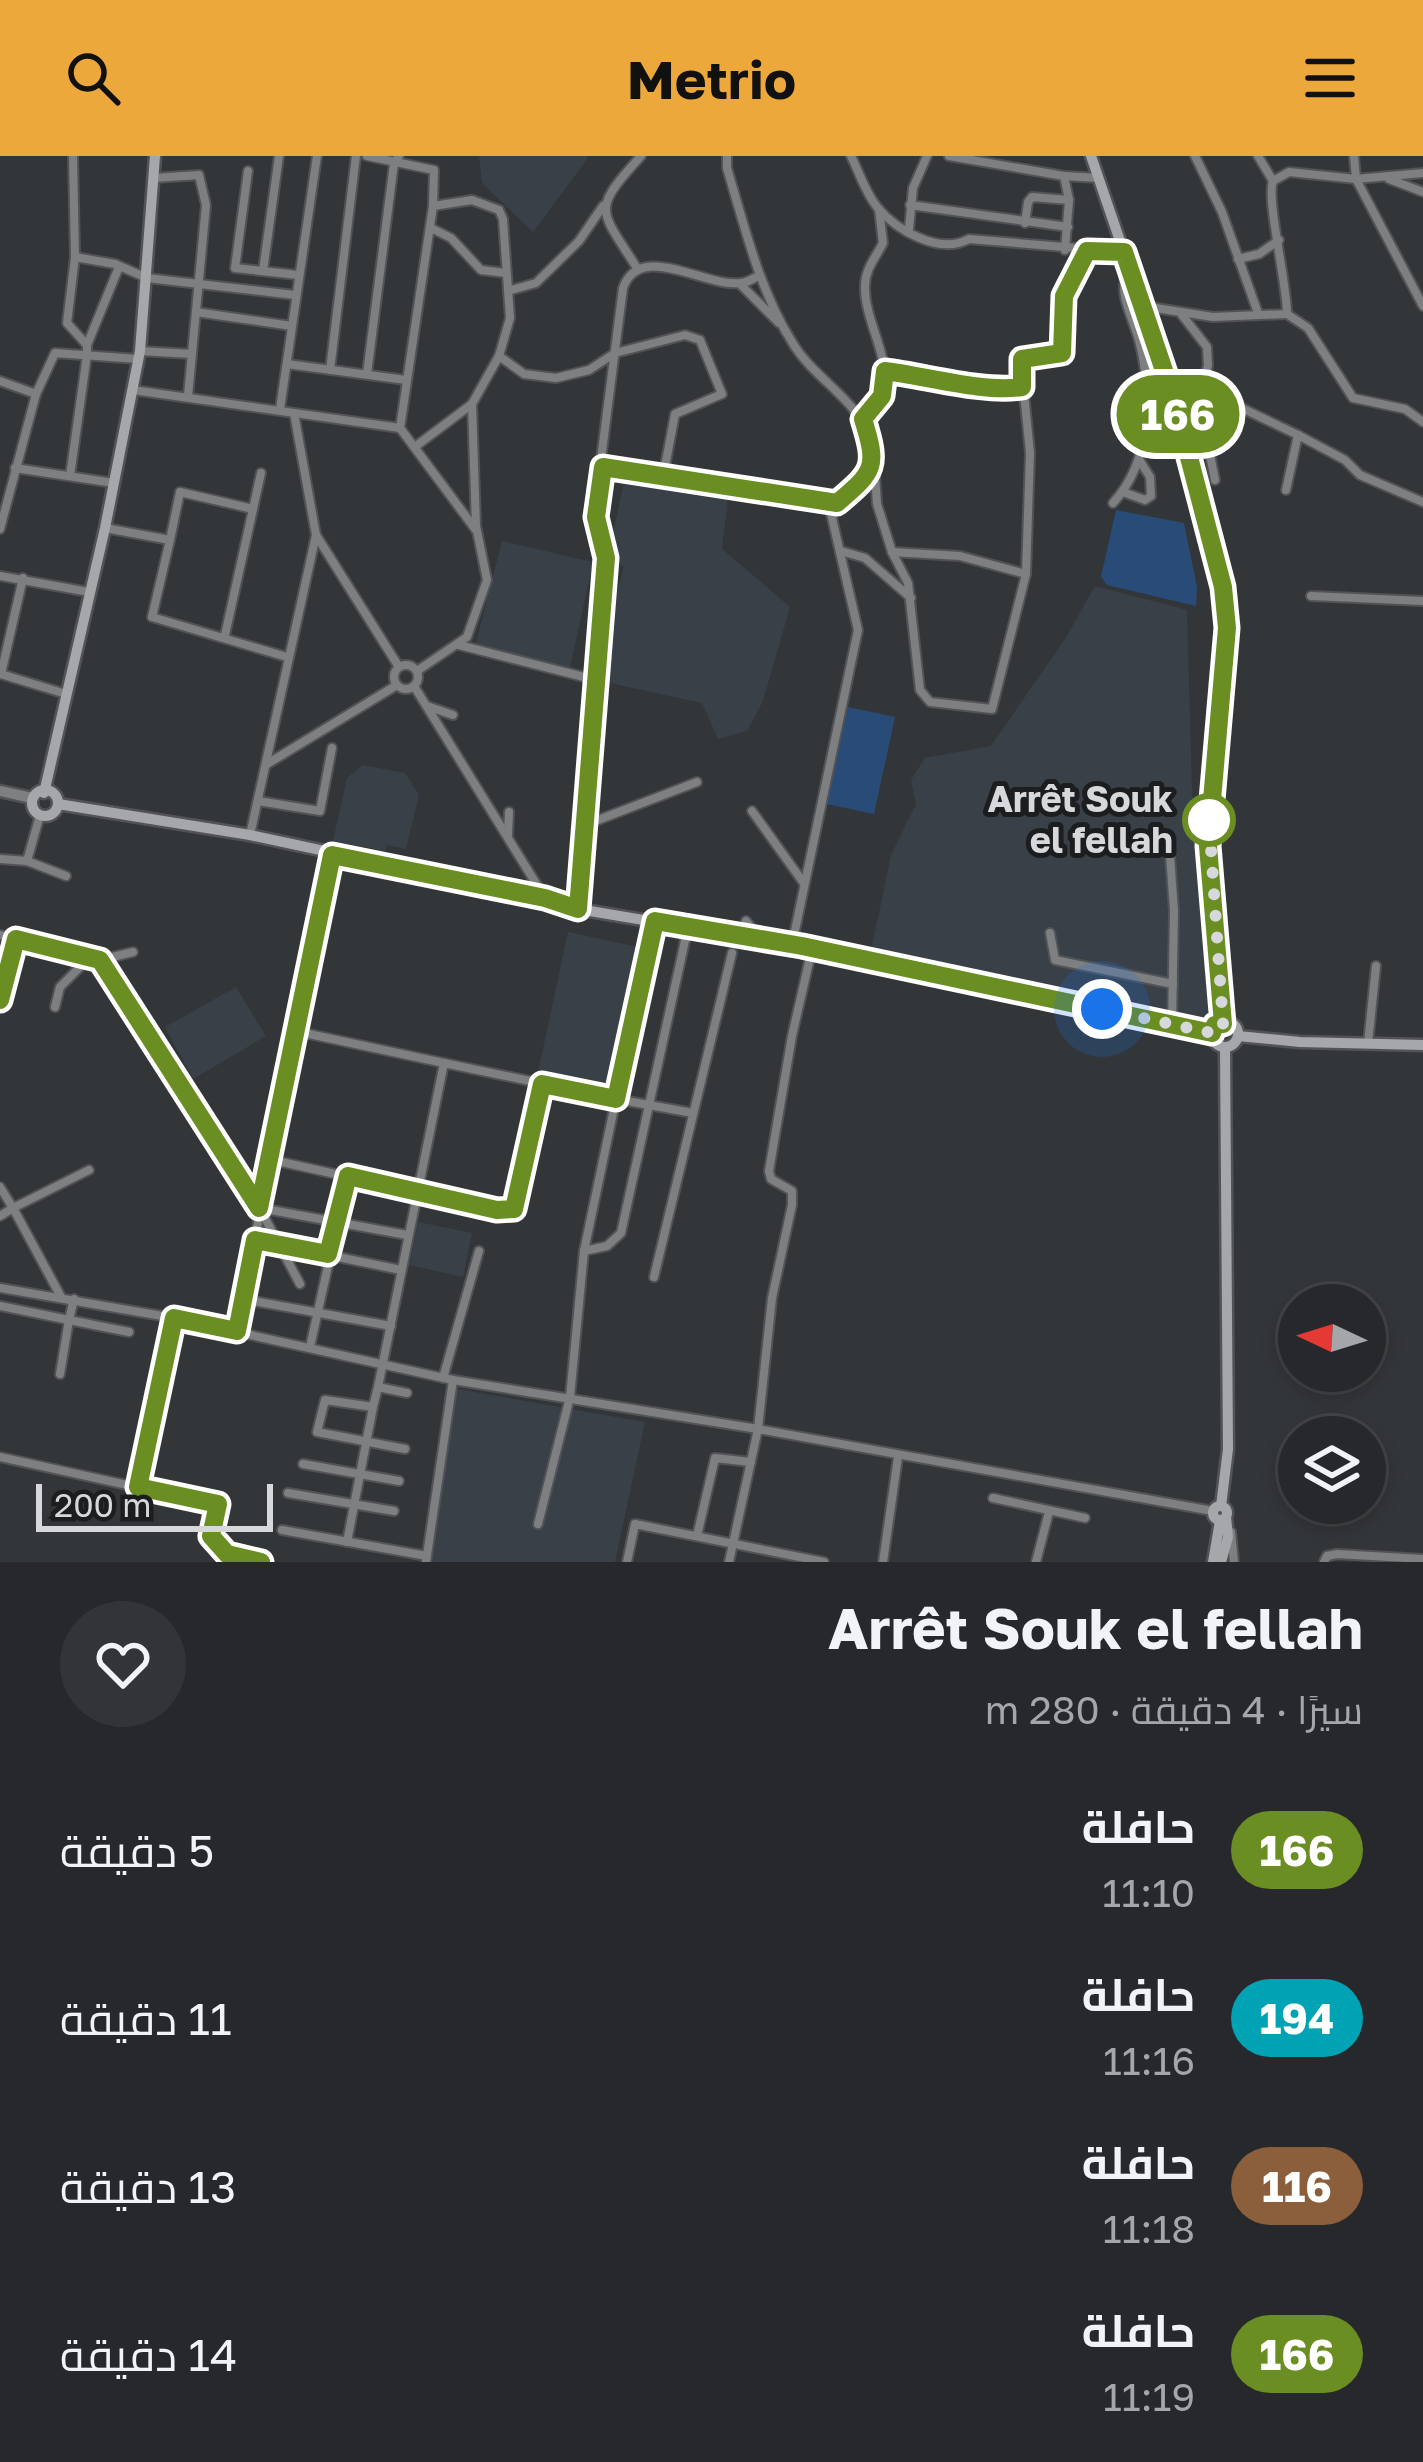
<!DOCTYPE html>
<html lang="ar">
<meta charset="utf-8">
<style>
:root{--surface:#26282b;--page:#323437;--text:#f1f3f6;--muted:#a4a6a9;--line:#424447;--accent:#eda83b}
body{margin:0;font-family:"Golos Text",Cairo,sans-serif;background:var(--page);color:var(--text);direction:rtl;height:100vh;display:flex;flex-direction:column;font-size:45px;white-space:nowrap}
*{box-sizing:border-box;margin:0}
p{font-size:39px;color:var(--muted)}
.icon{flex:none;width:66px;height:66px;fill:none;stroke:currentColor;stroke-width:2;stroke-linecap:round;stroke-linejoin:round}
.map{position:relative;height:1406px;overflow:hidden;direction:ltr}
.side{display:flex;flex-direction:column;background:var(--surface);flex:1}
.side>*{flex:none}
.badge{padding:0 24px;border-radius:39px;font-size:42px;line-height:78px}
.needle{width:78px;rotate:274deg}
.controls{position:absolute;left:1278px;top:1128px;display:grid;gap:24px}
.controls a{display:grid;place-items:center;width:108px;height:108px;border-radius:50%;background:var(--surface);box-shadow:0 6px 18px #0003,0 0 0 3px var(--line);font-size:60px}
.scale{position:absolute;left:36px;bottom:30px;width:237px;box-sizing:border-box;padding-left:12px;border:6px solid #d7d8db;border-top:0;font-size:33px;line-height:42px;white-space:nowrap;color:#d7d8db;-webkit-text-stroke:9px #1c1d1f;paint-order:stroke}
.you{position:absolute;width:60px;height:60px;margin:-30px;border:9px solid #fff;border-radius:50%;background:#1a73e8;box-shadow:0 0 0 18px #1a73e833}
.map>.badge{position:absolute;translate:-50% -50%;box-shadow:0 0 0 6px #fff}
.round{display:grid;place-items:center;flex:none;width:126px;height:126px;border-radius:63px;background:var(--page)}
.headline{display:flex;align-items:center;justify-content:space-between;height:204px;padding:0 60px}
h1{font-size:57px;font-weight:700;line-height:90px}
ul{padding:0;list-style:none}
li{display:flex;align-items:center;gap:36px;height:168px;padding:0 60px}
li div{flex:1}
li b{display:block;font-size:45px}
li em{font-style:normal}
li .badge{min-width:132px;font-weight:700;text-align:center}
header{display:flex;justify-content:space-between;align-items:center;height:156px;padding:0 60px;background:var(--accent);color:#111;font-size:54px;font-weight:700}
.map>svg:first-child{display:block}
.built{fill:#394048}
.green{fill:#284c77}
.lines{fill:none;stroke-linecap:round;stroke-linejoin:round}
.minor-casing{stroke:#515356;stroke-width:12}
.tertiary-casing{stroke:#515356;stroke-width:15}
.secondary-casing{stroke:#515356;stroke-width:15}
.minor{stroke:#7d7f80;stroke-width:8}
.tertiary{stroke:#7d7f80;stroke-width:10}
.secondary{stroke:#a5a7aa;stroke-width:10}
.line-casing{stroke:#fff;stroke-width:27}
.line{stroke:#6b8e23;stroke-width:18}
.walk{stroke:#d7d8db;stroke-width:12;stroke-dasharray:0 21.6}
.stop-dot{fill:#fff;stroke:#6b8e23;stroke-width:6}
.labels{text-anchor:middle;stroke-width:10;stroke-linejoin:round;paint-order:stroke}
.stop-label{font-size:36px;font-weight:bold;fill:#d7d8db;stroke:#1c1d1f;text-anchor:end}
</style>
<header><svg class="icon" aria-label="menu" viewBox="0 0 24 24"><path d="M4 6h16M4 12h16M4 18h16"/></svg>Metrio<svg class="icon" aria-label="search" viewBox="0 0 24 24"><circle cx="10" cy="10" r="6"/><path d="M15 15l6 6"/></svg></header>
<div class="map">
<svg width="1423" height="1406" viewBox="0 0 1423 1406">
<rect width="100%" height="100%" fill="#333639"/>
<!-- built -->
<g class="built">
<polygon points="479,0 587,0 588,2 533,76 482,27"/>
<polygon points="625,321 728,341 722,393 790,451 763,545 747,575 718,583 702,547 601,525 599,504 624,410 607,406"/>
<polygon points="502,385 593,406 570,512 476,487"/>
<polygon points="1095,430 1187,454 1192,635 1209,863 1153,857 870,800 891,699 916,648 911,624 925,602 991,590 1065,483"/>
<polygon points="363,609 405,617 419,639 406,693 387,689 385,695 333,685 347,622"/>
<polygon points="568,776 638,791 608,936 537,921"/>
<polygon points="236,831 266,880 193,923 165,871"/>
<polygon points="418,1066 472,1077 463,1121 410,1109"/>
<polygon points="457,1233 645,1266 615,1406 431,1406"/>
</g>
<!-- green -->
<g class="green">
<polygon points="1116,354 1184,367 1197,431 1196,450 1107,429 1101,421"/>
<polygon points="848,551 895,561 874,658 827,648"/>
</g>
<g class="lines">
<!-- minor casing -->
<g class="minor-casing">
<g id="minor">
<polyline points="367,0 434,14 433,50 472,44 499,54 503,63 510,162 499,200 524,218 556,222 589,214 615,197 685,179 700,184 722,238 675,258 663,321"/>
<path d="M851 0C859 16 865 36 877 51 897 75 940 99 969 83L1124 96"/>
<polyline points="949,0 1064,20 1098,22"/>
<polyline points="1195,0 1222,56 1258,157"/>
<polyline points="1258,0 1273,25"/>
<polyline points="1354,0 1356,23 1423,150"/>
<polyline points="248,15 235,112 298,119"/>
<polyline points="1064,20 1069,44 1065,94"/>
<polyline points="154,22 199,19 206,49 188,240"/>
<polyline points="1389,23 1423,36"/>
<polyline points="910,49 1068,71"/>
<polyline points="1025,67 1028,46 1032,41 1069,44"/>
<polyline points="431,72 451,82 481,114 506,117"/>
<polyline points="909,73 913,32 927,0"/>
<polyline points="75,101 115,108 147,122 295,139"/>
<polyline points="1238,103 1259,98 1279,84"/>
<path d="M637 112C599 52 591 55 641 0"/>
<polyline points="263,115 279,0"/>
<polyline points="740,128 779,167"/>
<polyline points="508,135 536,127 579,85 603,50"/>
<path d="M1143 150 1213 161 1287 158C1287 127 1266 43 1273 25L1289 16 1356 23 1423 17"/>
<polyline points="196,156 292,170"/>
<polyline points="1287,158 1308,172 1353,242 1405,253 1423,266"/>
<polyline points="1182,159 1207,191 1208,210 1198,238 1215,324"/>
<polyline points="87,189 119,111"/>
<polyline points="140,195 192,198"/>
<polyline points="287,208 406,224"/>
<polyline points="330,214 356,0"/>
<path d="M885 215C925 220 986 237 1022 231"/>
<polyline points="367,218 394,7 399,0"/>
<polyline points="0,225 36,238 55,197 138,203"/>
<polyline points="133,234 400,272 476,374"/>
<polyline points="1198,238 1227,245 1298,279 1345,304 1360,319 1423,346"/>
<polyline points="280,253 317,0"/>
<polyline points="294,257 316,379 399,511"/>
<path d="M863 263C911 225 864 176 865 130 865 113 876 101 883 87L879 53"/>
<polyline points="400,272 433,50"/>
<polyline points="416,290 472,248"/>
<polyline points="874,305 877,348 892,396 908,427 920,534 930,546 992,553 1026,418 1030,297 1021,207 1027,202 1062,197 1064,140 1087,95"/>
<path d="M603 311 829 349C848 344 877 319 873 296 866 246 816 227 792 186 759 133 745 72 727 12V0"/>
<polyline points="15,312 114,327"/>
<polyline points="70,320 87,199 87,189 67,167 75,101 73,0"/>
<polyline points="1286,334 1298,279"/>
<polyline points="1123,336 1145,344 1151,340 1150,321 1140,305"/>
<path d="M1113 347C1152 304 1153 239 1139 184 1132 158 1116 137 1129 111"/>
<polyline points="253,353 261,317"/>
<polyline points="105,372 170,384 152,461 287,501"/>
<polyline points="0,373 36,238"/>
<polyline points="170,384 180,336 253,353 225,479"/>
<polyline points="841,395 865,402 911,442"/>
<polyline points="892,396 960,400 1026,418"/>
<polyline points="0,420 89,436"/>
<polyline points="1311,440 1423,445"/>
<polyline points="459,489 596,524"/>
<circle cx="406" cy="521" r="12"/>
<polyline points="417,515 467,481 487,424 476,370 472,248 499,200"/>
<polyline points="1,518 23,422"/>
<polyline points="1,518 66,538"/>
<polyline points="414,530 545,742"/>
<polyline points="427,550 453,559"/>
<polyline points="267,608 397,529"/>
<polyline points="258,645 320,655 332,592"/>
<polyline points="752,655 803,726"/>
<polyline points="585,669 697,626"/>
<polyline points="508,678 509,656"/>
<polyline points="250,679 316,379"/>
<polyline points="1169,686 1174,755 1172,869"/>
<polyline points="331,699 295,875 444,907"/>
<polyline points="0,703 27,705 40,659"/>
<polyline points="27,705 66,720"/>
<path d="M578 753 606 402 596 361V342L623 132C640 84 706 132 741 127 747 127 753 122 759 120"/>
<polyline points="746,765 760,783"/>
<polyline points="1050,777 1055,804 1173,828"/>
<polyline points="0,779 100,804 133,796"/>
<polyline points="792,789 858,474 829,349"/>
<polyline points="100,804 259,1051 300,1128"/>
<polyline points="0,844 16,783"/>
<polyline points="55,851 60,831 90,801"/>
<polyline points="1368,887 1376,810"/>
<polyline points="268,1003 497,1054 514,1053 542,928"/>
<polyline points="0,1031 13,1052 0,1060"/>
<polyline points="260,1052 407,1079"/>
<polyline points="255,1084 401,1114"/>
<polyline points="584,1095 607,1090 621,1077 688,771"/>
<polyline points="654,1121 732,797"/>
<polyline points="0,1132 174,1162 453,1224 758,1273 1213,1355"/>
<polyline points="60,1139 13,1052 89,1014"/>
<polyline points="74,1143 69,1164 129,1176"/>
<polyline points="242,1143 391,1170"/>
<polyline points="0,1150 69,1164 60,1218"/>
<polyline points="237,1175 295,875"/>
<polyline points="310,1191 348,1020"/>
<polyline points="443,1222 479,1095"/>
<polyline points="378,1231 444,907 616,943 655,766"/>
<polyline points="405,1293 317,1276 325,1244 373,1251 378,1231 407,1237"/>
<polyline points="0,1301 218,1349 211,1380 227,1398 262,1406"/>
<polyline points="303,1308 399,1325"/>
<polyline points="138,1331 174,1162"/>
<polyline points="288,1337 394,1355"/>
<polyline points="993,1342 1085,1362"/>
<polyline points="538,1368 570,1241 584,1095 616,943 693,957"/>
<polyline points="282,1374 427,1400"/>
<polyline points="1231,1376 1234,1406"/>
<polyline points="697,1380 715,1302 751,1306"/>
<polyline points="347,1386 373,1251"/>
<polyline points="426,1406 453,1224"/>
<polyline points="627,1406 635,1368 824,1406"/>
<polyline points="729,1406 758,1273 772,1142 792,1049 792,1035 771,1023 769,1015 792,880 812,793"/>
<polyline points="883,1406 898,1301"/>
<polyline points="1036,1406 1049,1356"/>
<polyline points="1324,1406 1327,1400 1337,1398 1423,1403"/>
</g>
</g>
<!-- tertiary casing -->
<g class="tertiary-casing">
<polyline id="tertiary" points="0,635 32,642"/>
</g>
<!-- secondary casing -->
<g class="secondary-casing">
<g id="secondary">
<polyline points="1091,0 1174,243 1223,431 1227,472 1208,690 1223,868"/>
<circle cx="45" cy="647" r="13"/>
<polyline points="44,637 105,372 140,195 155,0"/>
<polyline points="58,648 250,679 545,742 578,753 792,789 1212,877"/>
<circle cx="1225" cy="878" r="13"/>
<polyline points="1238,880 1300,886 1423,889"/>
<circle cx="1220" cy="1357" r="7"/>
<polyline points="1221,1350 1228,1293 1225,892"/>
<polyline points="1213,1406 1220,1365"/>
<polyline points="1221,1406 1228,1381 1226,1361"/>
</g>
</g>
<!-- minor -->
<use href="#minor" class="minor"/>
<!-- tertiary -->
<use href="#tertiary" class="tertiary"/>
<!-- secondary -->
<use href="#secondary" class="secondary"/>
</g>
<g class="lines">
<!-- line casing -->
<g class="line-casing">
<path id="line" d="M0 844 16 783 100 804 259 1052 332 699 545 742 578 753 606 402 596 361 603 311 837 347C875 315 878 311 863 263L882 240 885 215C926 220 984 237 1022 231V203L1062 197 1064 140 1087 95 1124 96 1174 244 1223 431 1227 472 1208 690 1223 868 1215 869 1212 877 802 790 655 765 616 943 542 928 514 1053 497 1054 348 1020 328 1098 255 1084 237 1175 174 1162 138 1331 218 1348 211 1380 227 1398 261 1406"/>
</g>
<!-- line -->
<use href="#line" class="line"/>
<!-- walk -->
<polyline class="walk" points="1102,853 1212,877 1215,869 1223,868 1209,664"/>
</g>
<!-- markers -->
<circle class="stop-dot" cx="1209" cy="664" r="24"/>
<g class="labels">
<!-- stop labels -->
<g class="stop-label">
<text x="1173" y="656">Arrêt Souk<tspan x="1173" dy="41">el fellah</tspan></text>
</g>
</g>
</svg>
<div class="controls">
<a><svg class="needle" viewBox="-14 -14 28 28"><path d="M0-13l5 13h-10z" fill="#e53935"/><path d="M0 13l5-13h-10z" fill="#a4a6a9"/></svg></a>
<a><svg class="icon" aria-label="layers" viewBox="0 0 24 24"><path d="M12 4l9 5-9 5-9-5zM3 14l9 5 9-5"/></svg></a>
</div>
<div class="scale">200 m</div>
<div class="you" style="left:1102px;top:853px"></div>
<b class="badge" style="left:1178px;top:258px;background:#6b8e23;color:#fff">166</b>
</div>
<section class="side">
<div class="headline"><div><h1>Arrêt Souk el fellah</h1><p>سيرًا · 4 دقيقة · 280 m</p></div><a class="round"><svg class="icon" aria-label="heart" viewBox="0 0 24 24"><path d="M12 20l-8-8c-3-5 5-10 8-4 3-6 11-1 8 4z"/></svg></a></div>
<ul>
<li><span class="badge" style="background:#6b8e23;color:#fff">166</span><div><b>حافلة</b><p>11:10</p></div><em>5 دقيقة</em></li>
<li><span class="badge" style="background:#00a3b4;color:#fff">194</span><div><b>حافلة</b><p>11:16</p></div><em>11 دقيقة</em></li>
<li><span class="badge" style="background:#8b5e3c;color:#fff">116</span><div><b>حافلة</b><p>11:18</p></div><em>13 دقيقة</em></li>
<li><span class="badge" style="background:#6b8e23;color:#fff">166</span><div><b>حافلة</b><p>11:19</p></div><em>14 دقيقة</em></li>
</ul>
</section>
